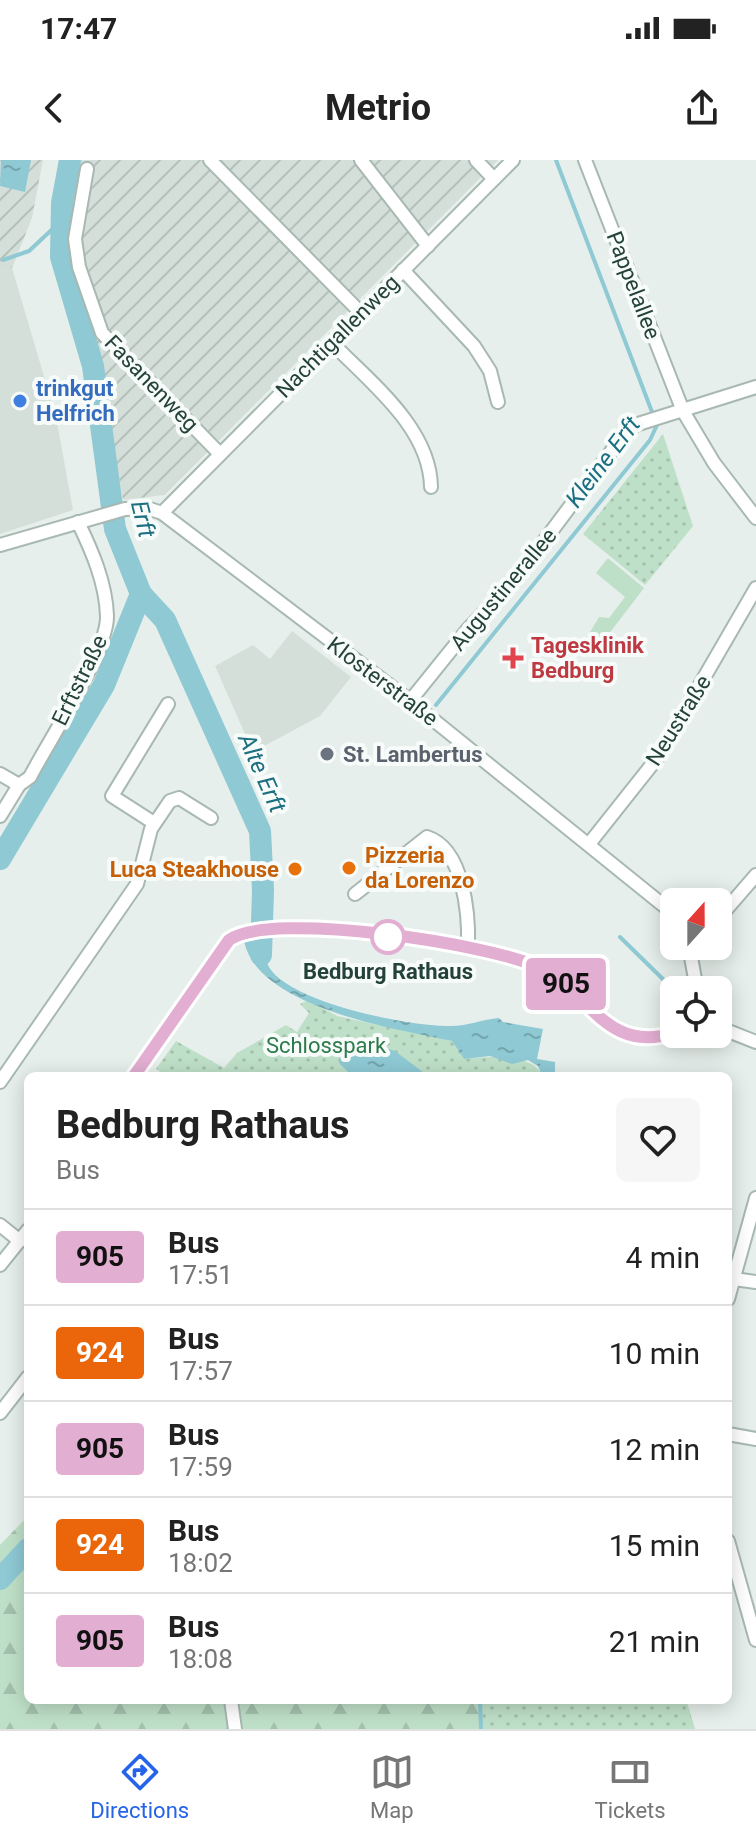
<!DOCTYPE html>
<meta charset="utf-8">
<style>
:root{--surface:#fff;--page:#f6f6f6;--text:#222;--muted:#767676;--line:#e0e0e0;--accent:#2563eb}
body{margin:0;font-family:Roboto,sans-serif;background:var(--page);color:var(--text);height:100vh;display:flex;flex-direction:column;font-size:30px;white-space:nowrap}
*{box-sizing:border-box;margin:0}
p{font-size:26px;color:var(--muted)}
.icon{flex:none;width:44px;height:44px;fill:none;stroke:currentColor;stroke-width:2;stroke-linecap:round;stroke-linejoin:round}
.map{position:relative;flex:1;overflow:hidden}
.panel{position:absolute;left:24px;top:912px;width:708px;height:632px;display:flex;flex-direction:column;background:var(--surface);border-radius:12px;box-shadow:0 4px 20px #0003}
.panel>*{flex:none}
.badge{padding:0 16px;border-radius:6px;font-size:28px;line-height:52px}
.needle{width:52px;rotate:21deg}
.controls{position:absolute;left:660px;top:728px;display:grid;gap:16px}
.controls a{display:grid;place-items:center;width:72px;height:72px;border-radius:12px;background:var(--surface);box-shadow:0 4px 20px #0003;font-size:40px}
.map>.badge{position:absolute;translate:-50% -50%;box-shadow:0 0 0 4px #fff}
.round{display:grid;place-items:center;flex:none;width:84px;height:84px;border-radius:12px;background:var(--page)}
.headline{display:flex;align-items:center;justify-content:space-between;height:136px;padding:0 32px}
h1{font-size:38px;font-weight:700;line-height:60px}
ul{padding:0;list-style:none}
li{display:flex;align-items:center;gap:24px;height:96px;padding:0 32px;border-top:2px solid var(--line)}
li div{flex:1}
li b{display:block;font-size:30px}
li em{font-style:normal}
li .badge{min-width:88px;font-weight:700;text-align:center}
.status{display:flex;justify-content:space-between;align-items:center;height:56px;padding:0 40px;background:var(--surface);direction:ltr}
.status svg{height:22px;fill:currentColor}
header{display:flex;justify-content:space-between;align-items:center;height:104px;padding:0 32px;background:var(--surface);font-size:36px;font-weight:700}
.menu{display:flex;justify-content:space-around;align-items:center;height:112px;border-top:2px solid var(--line);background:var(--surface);font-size:22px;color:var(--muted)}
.menu a{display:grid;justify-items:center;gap:4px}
.menu .selected{color:var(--accent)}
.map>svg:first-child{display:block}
.built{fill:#d4dfda}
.industrial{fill:url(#industrial-furrows)}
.green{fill:#bfe0c8}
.forest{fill:url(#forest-firs)}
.park{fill:url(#park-dots)}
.water{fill:url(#water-ripples)}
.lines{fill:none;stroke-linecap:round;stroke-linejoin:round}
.stream{stroke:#8ec9d4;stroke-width:4}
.river{stroke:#8ec9d4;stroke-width:22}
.minor-casing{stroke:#a8b8b2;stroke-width:16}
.minor{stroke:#fff;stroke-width:12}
.line-casing{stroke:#fff;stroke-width:18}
.line{stroke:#e2aed1;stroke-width:12}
.shop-dot{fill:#3f7fe0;stroke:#f7fbf9;stroke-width:3}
.health-dot{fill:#e0444e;stroke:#f7fbf9;stroke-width:3}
.worship-dot{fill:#6b7280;stroke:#f7fbf9;stroke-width:3}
.food-dot{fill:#e8710a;stroke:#f7fbf9;stroke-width:3}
.stop-dot{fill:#fff;stroke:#e2aed1;stroke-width:4}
.labels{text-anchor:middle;stroke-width:8;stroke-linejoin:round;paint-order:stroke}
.street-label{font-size:22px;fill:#24423a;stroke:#f7fbf9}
.shop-label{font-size:22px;font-weight:bold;fill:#366cbe;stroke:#f7fbf9;text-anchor:start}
.health-label{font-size:22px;font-weight:bold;fill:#be3a42;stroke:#f7fbf9;text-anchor:start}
.worship-label{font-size:22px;font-weight:bold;fill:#5b616d;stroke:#f7fbf9;text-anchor:start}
.food-label{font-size:22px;font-weight:bold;fill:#c56008;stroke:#f7fbf9;text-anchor:start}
.stop-label{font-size:22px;font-weight:bold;fill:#24423a;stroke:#f7fbf9}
.park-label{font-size:22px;fill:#2d7a4b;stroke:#f7fbf9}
.water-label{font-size:24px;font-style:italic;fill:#1c6f80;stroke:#f7fbf9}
</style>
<div class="status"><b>17:47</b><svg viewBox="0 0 49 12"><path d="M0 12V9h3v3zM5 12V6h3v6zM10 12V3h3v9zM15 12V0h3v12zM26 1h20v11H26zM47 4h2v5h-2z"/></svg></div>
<header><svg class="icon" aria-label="back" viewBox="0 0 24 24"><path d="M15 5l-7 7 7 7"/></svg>Metrio<svg class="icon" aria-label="share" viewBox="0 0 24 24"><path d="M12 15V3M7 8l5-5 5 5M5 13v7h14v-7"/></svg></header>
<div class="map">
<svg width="756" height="1569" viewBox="0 0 756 1569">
<defs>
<pattern id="industrial-furrows" width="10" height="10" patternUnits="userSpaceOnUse" patternTransform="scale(2)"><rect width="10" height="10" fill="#d4dfda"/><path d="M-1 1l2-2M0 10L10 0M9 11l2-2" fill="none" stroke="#b6c1bc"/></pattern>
<pattern id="forest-firs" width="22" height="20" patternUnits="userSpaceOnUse" patternTransform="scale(2)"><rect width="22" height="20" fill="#bfe0c8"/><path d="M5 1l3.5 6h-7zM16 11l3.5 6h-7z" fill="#a4c1ad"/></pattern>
<pattern id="park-dots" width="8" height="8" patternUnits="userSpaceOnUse" patternTransform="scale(2)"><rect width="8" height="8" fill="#bfe0c8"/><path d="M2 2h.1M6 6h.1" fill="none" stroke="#a4c1ad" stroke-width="1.8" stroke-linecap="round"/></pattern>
<pattern id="water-ripples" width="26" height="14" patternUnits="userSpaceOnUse" patternTransform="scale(2)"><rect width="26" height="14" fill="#8ec9d4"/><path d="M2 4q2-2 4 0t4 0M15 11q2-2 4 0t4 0" fill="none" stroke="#74a5ad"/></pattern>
</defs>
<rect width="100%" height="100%" fill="#e6efeb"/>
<!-- built -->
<g class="built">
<polygon points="12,108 56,257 73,350 0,374 0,111"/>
<polygon points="292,471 351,517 320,556 253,592 215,506 253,485 270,499"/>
</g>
<!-- industrial -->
<g class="industrial">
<polygon points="0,0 43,0 32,58 12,108 0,111"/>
<polygon points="77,0 498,0 164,335 123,340 98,205 69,93 66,61"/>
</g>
<!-- green -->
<polygon class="green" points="608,398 644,428 598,488 586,479 599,457 609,458 625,437 596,413"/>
<!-- forest -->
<polygon class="forest" points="28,1356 28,1540 686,1540 695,1569 0,1569 0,1385"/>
<!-- park -->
<g class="park">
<polygon points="663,274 693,366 645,425 583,374"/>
<path d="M308 840 337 856 452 881 464 899C485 896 535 893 542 916H166L156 909 176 881 224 908 237 893 286 865 297 872 309 853 300 844Z"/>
<polygon points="480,1540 686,1540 695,1569 481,1569"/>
</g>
<!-- water -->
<g class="water">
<polygon points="1,0 31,0 25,32 0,26"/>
<path d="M267 777C265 788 263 796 269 807 290 843 411 867 451 866 468 866 483 859 499 858L503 862 543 869 537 899 555 902V916H542L538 906 528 900 512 904 490 896 464 899 452 881C395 869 257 847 244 781Z"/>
<polygon points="350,878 395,891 428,916 352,916 339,903"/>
</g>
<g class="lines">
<!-- stream -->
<g class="stream">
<polyline points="3,100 29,91 60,62"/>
<polyline points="436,545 650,280 657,265 556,0"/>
<polyline points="620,777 674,830"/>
<polyline points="480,1540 481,1569"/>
</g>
<!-- river -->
<g class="river">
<polyline points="141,434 165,460 260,671 263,730 261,795"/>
<polyline points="0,699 104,525 141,434 115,369 93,206 61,97 62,43 70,0"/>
<polyline points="0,1419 28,1389"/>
</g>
<!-- minor casing -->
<g class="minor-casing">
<g id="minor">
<polyline points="210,0 361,153"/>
<polyline points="361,0 428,86"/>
<polyline points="476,0 494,19"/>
<polyline points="585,0 683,251 714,303 756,358"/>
<polyline points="87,9 75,79 79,107 102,173 219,293"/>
<polyline points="403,110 474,186 490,211 498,242"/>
<path d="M332 183C371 223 430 268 431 327"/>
<polyline points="162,353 513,0"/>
<polyline points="0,385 125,349 147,348 162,353 410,541 674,754"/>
<polyline points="410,541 468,469 515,420 616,285 635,265 756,227"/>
<polyline points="0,614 19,625"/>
<path d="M0 656 19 625 30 617C48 582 108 491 107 456 106 423 92 391 78 362"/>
<polyline points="154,663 112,636 168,544"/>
<polyline points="589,684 658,597 756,428"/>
<path d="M355 734 427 677C464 689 469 755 468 786"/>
<polyline points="718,759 756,715"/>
<polyline points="689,786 697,830"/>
<polyline points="718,852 718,867"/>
<polyline points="718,867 756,882"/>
<polyline points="693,874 700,877 712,874"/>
<path d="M134 916 229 780C271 750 493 784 540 808 590 833 605 894 674 873"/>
<polyline points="0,922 137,724 151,669 170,641 179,638 211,658"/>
<polyline points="0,1065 20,1081"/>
<polyline points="0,1105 28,1070"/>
<polyline points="734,1119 756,1122"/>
<polyline points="728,1139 756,1038"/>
<polyline points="0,1253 28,1217"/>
<polyline points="728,1274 756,1279"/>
<polyline points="728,1381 756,1480"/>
<polyline points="231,1540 235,1569"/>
</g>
</g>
<!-- minor -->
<use href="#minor" class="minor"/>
</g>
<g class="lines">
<!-- line casing -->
<g class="line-casing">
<path id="line" d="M134 916 229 780C270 750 493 784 540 808 590 832 605 894 674 873"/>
</g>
<!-- line -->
<use href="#line" class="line"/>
</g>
<!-- markers -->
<circle class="shop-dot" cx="20" cy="241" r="8"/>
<path class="health-dot" d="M509 486h8v8h8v8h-8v8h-8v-8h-8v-8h8z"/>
<circle class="worship-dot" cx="327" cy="594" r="8"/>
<g class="food-dot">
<circle cx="349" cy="708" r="8"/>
<circle cx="295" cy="709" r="8"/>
</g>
<circle class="stop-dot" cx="388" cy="777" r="16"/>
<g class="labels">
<!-- street labels -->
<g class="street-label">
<text transform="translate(634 125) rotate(69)" y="8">Pappelallee</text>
<text transform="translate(337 176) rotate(-45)" y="8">Nachtigallenweg</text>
<text transform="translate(152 223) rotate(46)" y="8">Fasanenweg</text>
<text transform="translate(503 429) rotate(-50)" y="8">Augustinerallee</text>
<text transform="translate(79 520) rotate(-64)" y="8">Erftstraße</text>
<text transform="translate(383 521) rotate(37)" y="8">Klosterstraße</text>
<text transform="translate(678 560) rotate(-58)" y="8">Neustraße</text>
</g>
<!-- shop labels -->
<g class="shop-label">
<text x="36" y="236">trinkgut<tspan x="36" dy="25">Helfrich</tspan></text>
</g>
<!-- health labels -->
<g class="health-label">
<text x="531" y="493">Tagesklinik<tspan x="531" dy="25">Bedburg</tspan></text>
</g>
<!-- worship labels -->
<g class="worship-label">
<text x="343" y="602">St. Lambertus</text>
</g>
<!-- food labels -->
<g class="food-label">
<text x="365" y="703">Pizzeria<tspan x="365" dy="25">da Lorenzo</tspan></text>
<text x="279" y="717" text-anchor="end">Luca Steakhouse</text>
</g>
<!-- stop labels -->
<g class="stop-label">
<text x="388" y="819">Bedburg Rathaus</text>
</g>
<!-- park labels -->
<g class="park-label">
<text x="326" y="893">Schlosspark</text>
</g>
<!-- water labels -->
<g class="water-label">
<text transform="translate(603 302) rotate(-53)" y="8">Kleine Erft</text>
<text transform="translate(143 359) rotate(76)" y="8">Erft</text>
<text transform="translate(262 613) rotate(66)" y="8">Alte Erft</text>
</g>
</g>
</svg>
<div class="controls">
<a><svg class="needle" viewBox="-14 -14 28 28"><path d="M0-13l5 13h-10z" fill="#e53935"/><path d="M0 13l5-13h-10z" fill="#767676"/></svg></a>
<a><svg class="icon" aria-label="locate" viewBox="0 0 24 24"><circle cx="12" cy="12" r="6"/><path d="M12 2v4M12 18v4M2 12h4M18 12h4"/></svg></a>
</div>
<b class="badge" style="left:566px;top:824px;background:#e2aed1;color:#111">905</b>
<section class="panel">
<div class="headline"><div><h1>Bedburg Rathaus</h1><p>Bus</p></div><a class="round"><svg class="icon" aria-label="heart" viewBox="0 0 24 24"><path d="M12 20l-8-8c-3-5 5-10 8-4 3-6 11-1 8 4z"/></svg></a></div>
<ul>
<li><span class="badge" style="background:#e2aed1;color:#111">905</span><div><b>Bus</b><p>17:51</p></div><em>4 min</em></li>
<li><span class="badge" style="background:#eb660b;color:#fff">924</span><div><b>Bus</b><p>17:57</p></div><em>10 min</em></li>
<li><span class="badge" style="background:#e2aed1;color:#111">905</span><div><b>Bus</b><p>17:59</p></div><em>12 min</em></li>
<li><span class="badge" style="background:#eb660b;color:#fff">924</span><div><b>Bus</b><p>18:02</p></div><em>15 min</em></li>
<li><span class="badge" style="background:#e2aed1;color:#111">905</span><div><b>Bus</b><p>18:08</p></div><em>21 min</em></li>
</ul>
</section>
</div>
<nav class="menu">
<a class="selected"><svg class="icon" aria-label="directions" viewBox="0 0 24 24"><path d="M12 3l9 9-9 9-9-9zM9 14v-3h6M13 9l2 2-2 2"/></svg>Directions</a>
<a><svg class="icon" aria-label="map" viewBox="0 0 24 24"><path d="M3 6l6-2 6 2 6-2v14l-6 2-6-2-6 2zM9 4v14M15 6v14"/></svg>Map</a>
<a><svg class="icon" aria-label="tickets" viewBox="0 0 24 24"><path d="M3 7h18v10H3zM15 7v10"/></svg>Tickets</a>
</nav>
